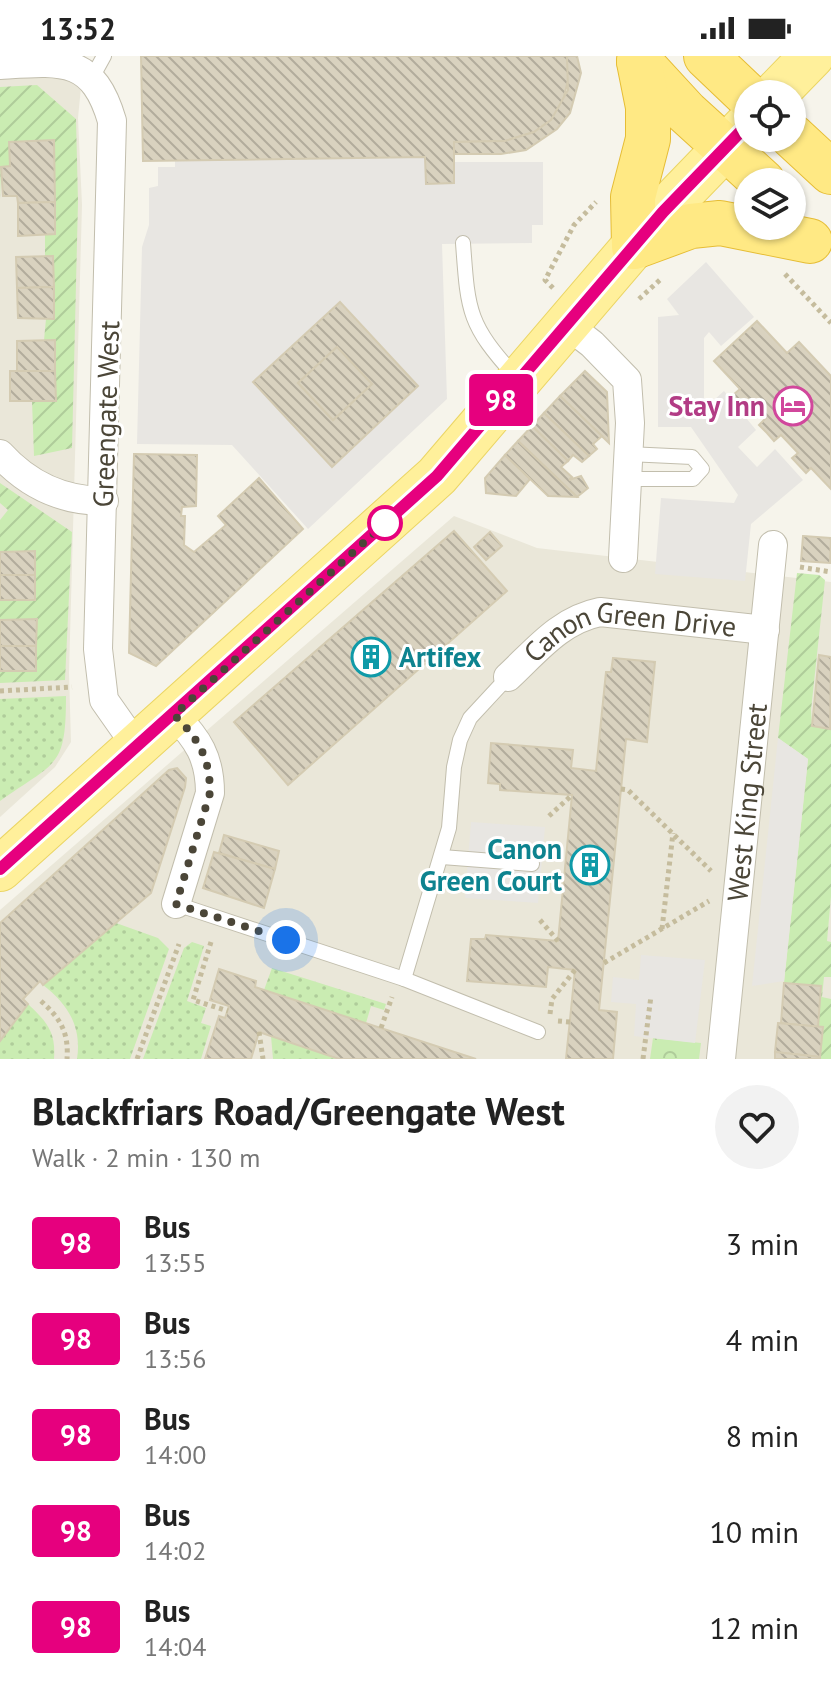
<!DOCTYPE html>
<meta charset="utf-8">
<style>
:root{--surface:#fff;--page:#f2f2f2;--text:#222;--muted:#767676}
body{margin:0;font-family:"PT Sans",sans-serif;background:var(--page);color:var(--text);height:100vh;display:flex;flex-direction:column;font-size:30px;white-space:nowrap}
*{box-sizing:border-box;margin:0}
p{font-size:26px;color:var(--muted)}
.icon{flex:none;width:44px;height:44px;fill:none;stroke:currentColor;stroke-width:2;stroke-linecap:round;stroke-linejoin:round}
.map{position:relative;height:1003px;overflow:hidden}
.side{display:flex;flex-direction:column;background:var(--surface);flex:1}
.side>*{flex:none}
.badge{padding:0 16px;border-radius:6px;font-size:28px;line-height:52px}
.fabs{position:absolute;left:734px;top:24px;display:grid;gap:16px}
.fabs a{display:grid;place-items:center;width:72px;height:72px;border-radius:50%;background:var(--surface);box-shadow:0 2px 6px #0004;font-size:40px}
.you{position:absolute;width:40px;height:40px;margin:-20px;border:6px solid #fff;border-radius:50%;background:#1a73e8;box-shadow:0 0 0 12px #1a73e833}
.map>.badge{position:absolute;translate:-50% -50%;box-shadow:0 0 0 4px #fff}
.round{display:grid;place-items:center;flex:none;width:84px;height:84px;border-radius:42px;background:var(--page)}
.head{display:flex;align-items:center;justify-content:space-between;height:136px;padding:0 32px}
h1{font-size:38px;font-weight:800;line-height:60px}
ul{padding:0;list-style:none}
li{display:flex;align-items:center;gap:24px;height:96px;padding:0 32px}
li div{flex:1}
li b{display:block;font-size:30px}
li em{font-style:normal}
li .badge{min-width:88px;font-weight:700;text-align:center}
.status{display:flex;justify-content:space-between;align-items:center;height:56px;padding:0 40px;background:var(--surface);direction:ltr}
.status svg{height:22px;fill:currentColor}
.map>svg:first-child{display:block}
.residential{fill:#eae7d9}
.grass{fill:url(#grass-dots)}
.forest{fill:url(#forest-crowns)}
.garden{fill:url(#garden-furrows)}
.parking{fill:#e8e6e2}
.building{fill:url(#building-back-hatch);stroke:#d4cbb2;stroke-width:2;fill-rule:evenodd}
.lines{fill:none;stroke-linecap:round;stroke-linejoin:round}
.service-casing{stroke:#c2bead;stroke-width:16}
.minor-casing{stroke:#c2bead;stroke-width:30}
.primary-casing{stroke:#ebd564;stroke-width:46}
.trunk-casing{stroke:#e6bd35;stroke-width:46}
.path{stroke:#c5bc9d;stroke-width:5;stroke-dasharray:4 4;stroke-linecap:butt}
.service{stroke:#fff;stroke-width:14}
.minor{stroke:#fff;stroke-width:28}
.primary{stroke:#fff09b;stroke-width:44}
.trunk{stroke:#ffe984;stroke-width:44}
.line-casing{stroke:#fff;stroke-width:18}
.line{stroke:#e6007e;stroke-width:12}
.walk{stroke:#4b4638;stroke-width:8;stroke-dasharray:0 14.4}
.stop-dot{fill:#fff;stroke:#e6007e;stroke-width:4}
.labels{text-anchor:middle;stroke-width:6;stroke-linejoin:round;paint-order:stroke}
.hotel-label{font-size:28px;font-weight:bold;fill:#b23c85;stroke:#fff;text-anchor:end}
.street-label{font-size:28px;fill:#4b4638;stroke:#fff}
.culture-label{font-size:28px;font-weight:bold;fill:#0d838f;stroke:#fff;text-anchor:start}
</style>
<div class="status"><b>13:52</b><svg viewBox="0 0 49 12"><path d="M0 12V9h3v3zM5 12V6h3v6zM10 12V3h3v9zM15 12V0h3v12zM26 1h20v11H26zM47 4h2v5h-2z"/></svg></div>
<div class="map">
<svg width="831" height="1003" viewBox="0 0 831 1003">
<defs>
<pattern id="grass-dots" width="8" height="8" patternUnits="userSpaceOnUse" patternTransform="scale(2)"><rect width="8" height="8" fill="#caecb2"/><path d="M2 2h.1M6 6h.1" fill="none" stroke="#afcc9a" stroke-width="1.8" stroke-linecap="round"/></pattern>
<pattern id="forest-crowns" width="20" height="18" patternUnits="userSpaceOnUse" patternTransform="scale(2)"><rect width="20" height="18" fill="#caecb2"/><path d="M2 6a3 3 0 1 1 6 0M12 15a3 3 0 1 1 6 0" fill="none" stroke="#afcc9a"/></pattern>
<pattern id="garden-furrows" width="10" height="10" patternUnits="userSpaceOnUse" patternTransform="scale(2)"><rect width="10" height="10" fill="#caecb2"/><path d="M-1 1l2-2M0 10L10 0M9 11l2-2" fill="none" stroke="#afcc9a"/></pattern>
<pattern id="building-back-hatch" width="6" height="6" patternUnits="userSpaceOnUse" patternTransform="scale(2)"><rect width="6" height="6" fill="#d9d2bf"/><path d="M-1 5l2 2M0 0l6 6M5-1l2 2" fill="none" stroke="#b2ac9c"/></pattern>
</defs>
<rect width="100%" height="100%" fill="#f6f4eb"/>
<!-- residential -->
<g class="residential">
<polygon points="0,0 84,0 78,62 82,149 69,617 71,686 55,711 0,761"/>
<polygon points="454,460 537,492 831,526 831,1003 0,1003 0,854"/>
</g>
<!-- grass -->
<g class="grass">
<path d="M66 640C66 713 56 705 0 745V643Z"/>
<path d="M116 867 158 882 169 893 130 1003H77C82 971 68 948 43 929Z"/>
<polygon points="192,886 204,890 187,945 206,952 201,967 211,970 201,1003 143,1003 184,892"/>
<polygon points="272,912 386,948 384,954 371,950 366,967 264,934"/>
<path d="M28 948C47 966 56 976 54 1003H0V985Z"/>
<polygon points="271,980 339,1003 273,1003"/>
</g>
<!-- forest -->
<polygon class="forest" points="653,982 701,987 699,1003 650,1003"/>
<!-- garden -->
<g class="garden">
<polygon points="37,29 76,63 78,146 72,392 34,400 32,345 56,344 55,284 44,284 52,200 45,200 45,179 55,178 53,84 10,87 10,110 1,111 0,144 0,31"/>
<polygon points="0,427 72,476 65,624 0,627 0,615 36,614 37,564 0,564 0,544 35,544 35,495 0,496 0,464 8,454 0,447"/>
<polygon points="797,517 819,519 825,524 811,654 812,670 830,673 831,667 831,840 827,885 831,886 831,921 824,921 822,941 831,943 831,1003 820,1003 823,972 818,969 821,930 784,927 808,703 778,682"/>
</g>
<!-- parking -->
<g class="parking">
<polygon points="425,101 427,128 454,127 454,106 543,106 543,169 532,169 532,187 442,188 447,343 308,473 232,389 137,388 142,191 149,169 149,132 158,130 158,111 175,111 175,104"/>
<polygon points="706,206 754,261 721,290 709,276 704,282 704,353 724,335 756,374 738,391 757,411 775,393 803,424 751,468 745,525 655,518 661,442 734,447 738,439 691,371 658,371 658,261 679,259 667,243"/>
<polygon points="778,682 808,703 784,925 752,930"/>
<polygon points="471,766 545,771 538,847 465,842"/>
<polygon points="641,899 705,904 695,987 634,980 636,948 611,946 613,921 639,924"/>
</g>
<!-- building -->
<g class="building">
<polygon points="141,0 567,0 570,16 562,49 551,64 534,76 505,85 454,86 454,127 426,128 425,101 143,105"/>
<polygon points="567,0 577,0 581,17 570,57 557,73 526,94 501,98 454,98 454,86 505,85 534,76 551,64 568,34"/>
<polygon points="54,84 55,146 18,147 17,140 3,140 1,111 10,110 9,86"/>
<polygon points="55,146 55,178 18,180 18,147"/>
<polygon points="53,200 54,231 17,232 16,201"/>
<polygon points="54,231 54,263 18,262 17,232"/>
<path d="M340 246 418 330 332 411 253 326ZM337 291 372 328 333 364 298 327Z"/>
<polygon points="757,265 787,297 799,286 831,320 831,433 811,412 806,417 792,402 798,397 781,379 774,385 767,377 759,369 766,362 752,347 746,353 733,339 740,333 714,305"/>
<polygon points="55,284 55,315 17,315 17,285"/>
<polygon points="337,291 372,328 333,364 298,327"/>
<polygon points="10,315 55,315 56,345 10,345"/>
<polygon points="585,315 607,336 609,387 560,340"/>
<polygon points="560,340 602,380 593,388 597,393 589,400 544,357"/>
<polygon points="544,357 589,400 582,406 573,399 568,405 532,370"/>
<polygon points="532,370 568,405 561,411 572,421 569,424 581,420 588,432 577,441 518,385"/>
<polygon points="518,385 577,441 548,440 505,399"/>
<polygon points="134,398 197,399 196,450 182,451 181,460 185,460 184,489 194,496 226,469 218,460 259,422 303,473 156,610 129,597"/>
<polygon points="505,399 530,423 516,440 486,437 485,422"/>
<polygon points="454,475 507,535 288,729 234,666"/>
<polygon points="490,476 502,490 486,504 474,491"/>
<polygon points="803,480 831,482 830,507 801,505"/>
<polygon points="35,495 35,519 0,519 0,496"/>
<rect x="0" y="519" width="35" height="25"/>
<polygon points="37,563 36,590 0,590 0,564"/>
<rect x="0" y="590" width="36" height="25"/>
<polygon points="819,599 831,601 830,673 812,670"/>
<polygon points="613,602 655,606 647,686 626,683 599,954 617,956 613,1003 566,1003 575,914 548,911 546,931 467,925 471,883 485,883 486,879 558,885 572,739 500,734 500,728 488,727 491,687 573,694 571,712 596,715 606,616 611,616"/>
<polygon points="177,712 186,722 185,731 151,837 43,929 40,925 23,943 28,948 0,985 0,867 169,714"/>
<polygon points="224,779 279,795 275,813 219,797"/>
<polygon points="214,796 275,813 264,852 203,832"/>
<polygon points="219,913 256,925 255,931 264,934 476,1003 339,1003 259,976 251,1003 205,1003 219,960 225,962 229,950 210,944"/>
<polygon points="784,927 821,930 818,971 781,967"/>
<polygon points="778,967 823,971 820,1001 775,996"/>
<polygon points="775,996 820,1001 820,1003 775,1003"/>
</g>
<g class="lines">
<!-- service casing -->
<g class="service-casing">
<g id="service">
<polyline points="93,20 104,0"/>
<path d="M463 187C468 256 468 268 515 320"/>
<polyline points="627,423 693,423 702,413 692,401 628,398"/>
<polyline points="442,801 532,808"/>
<polyline points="176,848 404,923 538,976"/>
<polyline points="404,923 449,772 454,711 460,684 470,662 508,621"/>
</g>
</g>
<!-- minor casing -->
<g class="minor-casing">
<g id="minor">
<path d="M0 9C62 5 93 0 112 65L98 593 104 644 137 691"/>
<polyline points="566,268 592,288 627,324 630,367 623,502"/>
<path d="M0 398C28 429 62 445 104 445"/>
<path id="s1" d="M508 621C536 595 560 564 600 556L765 574"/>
<path d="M174 659C198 683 210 702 210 737L176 848"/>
<path id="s2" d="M721 1003 773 489"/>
</g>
</g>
<!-- primary casing -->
<g class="primary-casing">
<g id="primary">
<polyline points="775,38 812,0"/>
<polyline points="0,813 437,420 663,156 748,68"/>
</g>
</g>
<!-- trunk casing -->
<g class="trunk-casing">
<g id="trunk">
<polyline points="706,0 748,40"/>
<polyline points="639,5 686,56 763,126"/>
<polyline points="639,6 648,51 648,83 633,141 634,191 691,170 720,167 810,185"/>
<polyline points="792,80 831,116"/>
</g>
</g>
<!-- path -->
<g class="path">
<polyline points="785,218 831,267"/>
<polyline points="553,232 545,224 574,169 596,146"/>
<polyline points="639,243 662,222"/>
<polyline points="800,511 831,516"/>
<polyline points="0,635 72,631"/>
<polyline points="621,733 628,734 711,815"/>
<polyline points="549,760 572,739"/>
<polyline points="540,864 558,885"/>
<polyline points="662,873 673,777"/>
<polyline points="211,886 193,944 228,955"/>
<polyline points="604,907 709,845"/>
<path d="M41 945C60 962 69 976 67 1003"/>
<polyline points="550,958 552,943 575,914"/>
<polyline points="558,965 570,966"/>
<polyline points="381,972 392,941"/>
<polyline points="259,976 263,1003"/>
<polyline points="137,1003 179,888"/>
<polyline points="643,1003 651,940"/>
</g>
<!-- service -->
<use href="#service" class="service"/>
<!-- minor -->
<use href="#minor" class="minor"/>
<!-- primary -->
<use href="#primary" class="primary"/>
<!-- trunk -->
<use href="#trunk" class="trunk"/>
</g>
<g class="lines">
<!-- line casing -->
<g class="line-casing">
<polyline id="line" points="0,813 437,420 663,156 748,68"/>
</g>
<!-- line -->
<use href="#line" class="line"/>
<!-- walk -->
<path class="walk" d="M286 884 176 848 210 737C210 702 199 683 174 659L393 460 385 467"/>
</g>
<!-- icons -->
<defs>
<g id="hotel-ring" transform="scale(2)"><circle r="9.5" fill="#fff" stroke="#d1479c" stroke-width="1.5"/><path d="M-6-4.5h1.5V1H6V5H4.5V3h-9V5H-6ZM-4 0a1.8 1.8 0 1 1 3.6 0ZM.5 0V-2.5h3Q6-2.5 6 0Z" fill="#d1479c"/></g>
<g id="building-ring" transform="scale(2)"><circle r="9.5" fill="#fff" stroke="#0f9aa8" stroke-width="1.5"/><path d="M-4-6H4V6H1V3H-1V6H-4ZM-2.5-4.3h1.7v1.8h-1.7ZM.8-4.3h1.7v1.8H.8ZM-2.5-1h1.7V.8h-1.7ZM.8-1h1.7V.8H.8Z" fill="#0f9aa8"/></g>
</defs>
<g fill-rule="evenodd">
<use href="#hotel-ring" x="793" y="350"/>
<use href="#building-ring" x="371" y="601"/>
<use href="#building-ring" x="590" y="809"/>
</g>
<!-- markers -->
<circle class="stop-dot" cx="385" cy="467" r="16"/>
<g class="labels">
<!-- hotel labels -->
<g class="hotel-label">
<text x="765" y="360">Stay Inn</text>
</g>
<!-- street labels -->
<g class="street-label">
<text transform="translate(106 358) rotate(-88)" y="10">Greengate West</text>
<text dy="10" stroke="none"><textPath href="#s1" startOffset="140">Canon Green Drive</textPath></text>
<text dy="10" stroke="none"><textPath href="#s2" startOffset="258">West King Street</textPath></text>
</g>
<!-- culture labels -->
<g class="culture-label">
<text x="399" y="611">Artifex</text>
<text x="562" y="803" text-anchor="end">Canon<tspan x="562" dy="32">Green Court</tspan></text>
</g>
</g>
</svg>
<div class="fabs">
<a><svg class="icon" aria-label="locate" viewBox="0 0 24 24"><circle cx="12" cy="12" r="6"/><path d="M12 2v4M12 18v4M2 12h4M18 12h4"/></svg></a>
<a><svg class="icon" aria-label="layers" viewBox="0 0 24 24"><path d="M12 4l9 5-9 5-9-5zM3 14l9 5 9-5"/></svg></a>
</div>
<div class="you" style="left:286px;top:884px"></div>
<b class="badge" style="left:501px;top:344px;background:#e6007e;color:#fff">98</b>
</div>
<section class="side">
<div class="head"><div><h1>Blackfriars Road/Greengate West</h1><p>Walk · 2 min · 130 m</p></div><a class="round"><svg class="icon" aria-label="heart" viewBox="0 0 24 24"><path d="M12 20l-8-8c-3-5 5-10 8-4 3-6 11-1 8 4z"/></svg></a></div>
<ul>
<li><span class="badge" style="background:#e6007e;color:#fff">98</span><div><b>Bus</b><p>13:55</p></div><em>3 min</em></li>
<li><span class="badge" style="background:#e6007e;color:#fff">98</span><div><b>Bus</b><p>13:56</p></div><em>4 min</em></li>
<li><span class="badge" style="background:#e6007e;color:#fff">98</span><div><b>Bus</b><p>14:00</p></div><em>8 min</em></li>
<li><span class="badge" style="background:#e6007e;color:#fff">98</span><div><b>Bus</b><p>14:02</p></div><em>10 min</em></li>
<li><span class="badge" style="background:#e6007e;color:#fff">98</span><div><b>Bus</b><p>14:04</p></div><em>12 min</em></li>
</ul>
</section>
